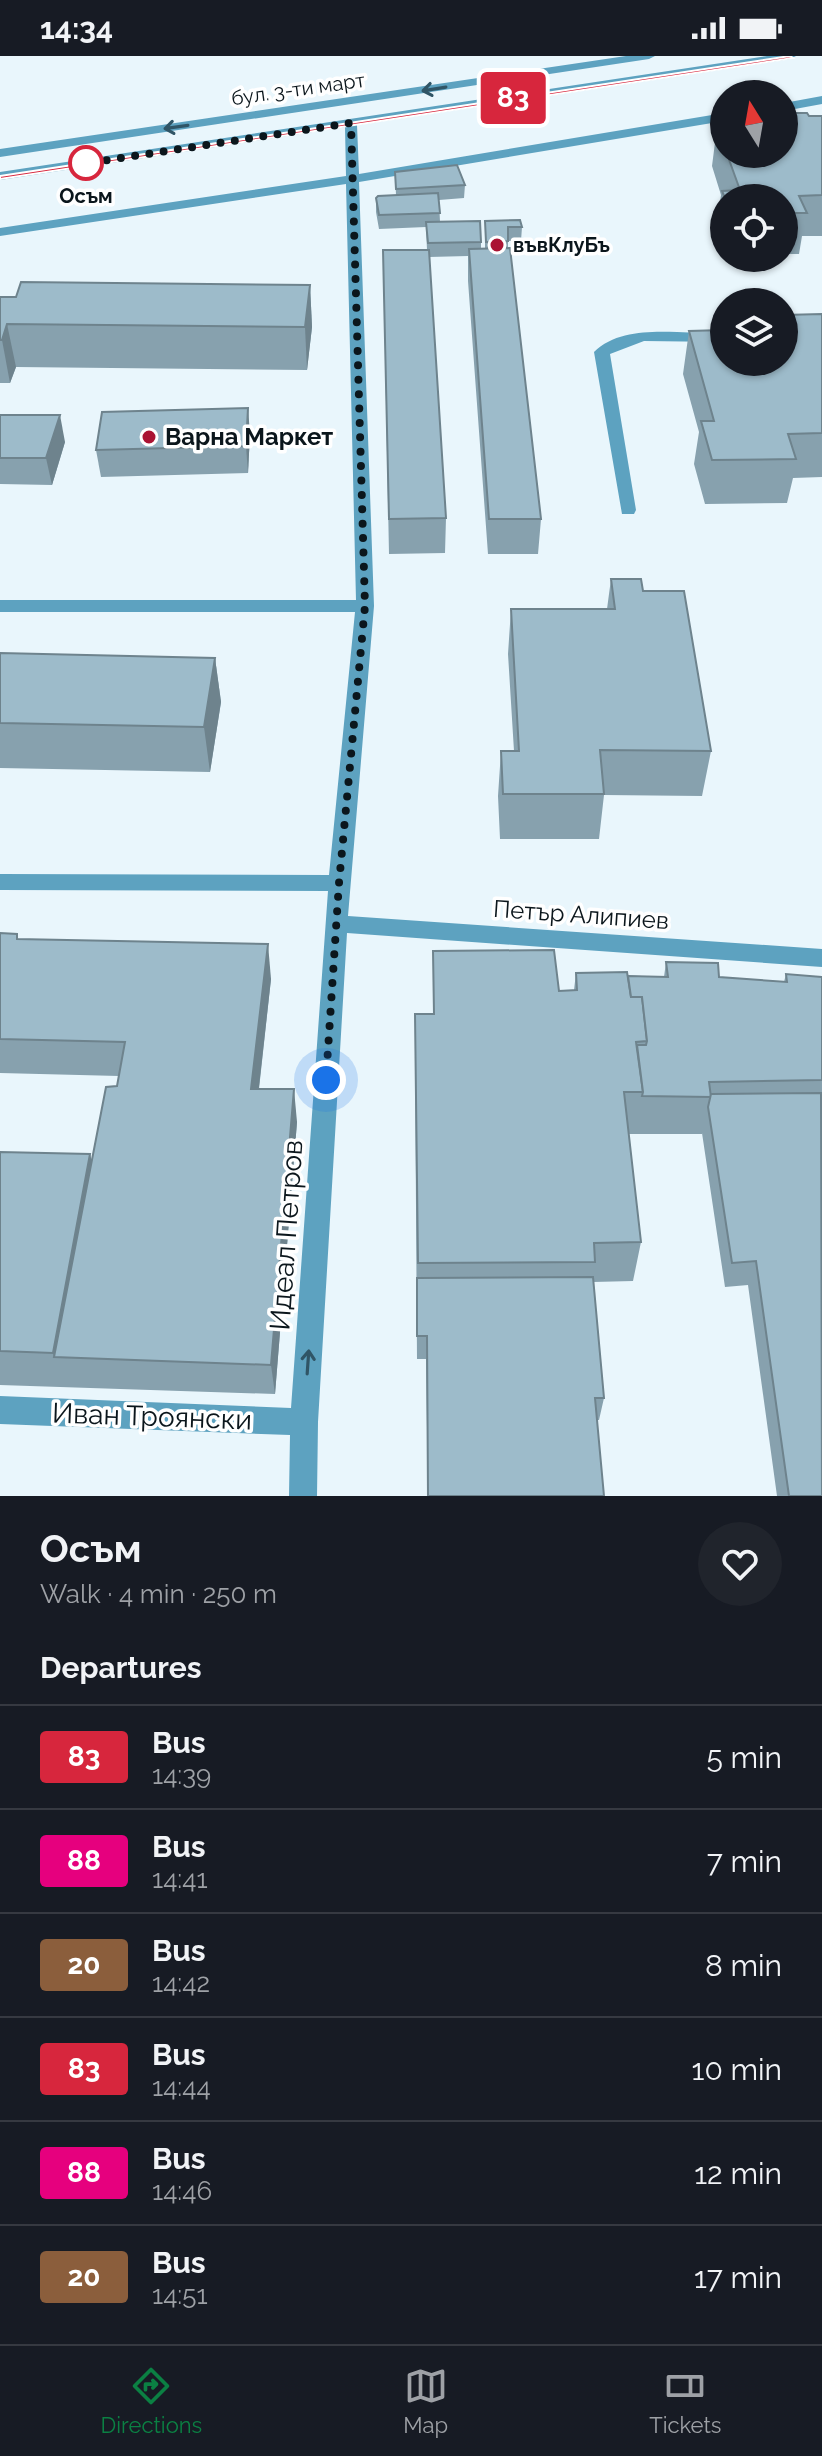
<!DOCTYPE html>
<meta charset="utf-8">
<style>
:root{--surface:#171b24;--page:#20242c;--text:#f1f3f6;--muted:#9ea1a6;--line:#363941;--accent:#0b8043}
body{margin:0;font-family:Raleway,sans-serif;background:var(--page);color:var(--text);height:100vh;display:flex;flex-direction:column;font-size:30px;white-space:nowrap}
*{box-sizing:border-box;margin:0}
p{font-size:26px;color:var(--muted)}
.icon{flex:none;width:44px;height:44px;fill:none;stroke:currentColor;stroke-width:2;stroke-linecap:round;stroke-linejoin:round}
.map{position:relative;height:1440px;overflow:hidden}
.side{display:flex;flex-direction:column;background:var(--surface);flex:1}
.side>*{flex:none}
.badge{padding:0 16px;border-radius:6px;font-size:28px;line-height:52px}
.needle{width:52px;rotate:349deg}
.controls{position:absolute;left:710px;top:24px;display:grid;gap:16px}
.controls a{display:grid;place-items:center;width:88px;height:88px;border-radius:50%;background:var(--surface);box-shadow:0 2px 6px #0004;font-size:40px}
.you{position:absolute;width:40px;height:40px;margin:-20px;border:6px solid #fff;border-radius:50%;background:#1a73e8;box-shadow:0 0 0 12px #1a73e833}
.map>.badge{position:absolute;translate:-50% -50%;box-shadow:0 0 0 4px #fff}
h2{padding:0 40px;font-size:30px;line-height:72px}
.round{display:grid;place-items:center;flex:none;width:84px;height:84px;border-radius:42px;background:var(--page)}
.overview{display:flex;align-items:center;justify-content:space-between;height:136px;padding:0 40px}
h1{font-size:38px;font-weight:700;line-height:60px}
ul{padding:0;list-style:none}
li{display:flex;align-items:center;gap:24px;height:104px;padding:0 40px;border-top:2px solid var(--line)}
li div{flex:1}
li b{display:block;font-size:30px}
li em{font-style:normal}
li .badge{min-width:88px;font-weight:700;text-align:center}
.status{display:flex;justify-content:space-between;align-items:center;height:56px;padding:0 40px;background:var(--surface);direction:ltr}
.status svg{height:22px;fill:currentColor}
.tab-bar{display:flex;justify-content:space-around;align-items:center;height:112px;border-top:2px solid var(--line);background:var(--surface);font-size:22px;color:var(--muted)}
.tab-bar a{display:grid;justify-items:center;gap:4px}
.tab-bar .selected{color:var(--accent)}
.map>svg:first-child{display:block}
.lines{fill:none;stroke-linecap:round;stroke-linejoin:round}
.minor{fill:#5da2c0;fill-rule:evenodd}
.wall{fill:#87a1ae}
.shaded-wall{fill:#6e838d}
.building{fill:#9dbbca;stroke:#6e838d;stroke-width:2}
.oneway{stroke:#305566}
.line{fill:#d7263d;stroke:#fff;stroke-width:2}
.walk{stroke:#0b161c;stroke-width:8;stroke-dasharray:0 14.4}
.stop-dot{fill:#fff;stroke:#d7263d;stroke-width:4}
.poi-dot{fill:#aa1333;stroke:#fff;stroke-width:3}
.labels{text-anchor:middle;stroke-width:7;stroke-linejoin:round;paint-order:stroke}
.far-street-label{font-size:20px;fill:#0b161c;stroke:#fff}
.far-stop-label{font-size:20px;font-weight:bold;fill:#0b161c;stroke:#fff}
.far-poi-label{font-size:20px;font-weight:bold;fill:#0b161c;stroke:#fff;text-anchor:start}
.poi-label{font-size:24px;font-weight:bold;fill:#0b161c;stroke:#fff;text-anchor:start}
.street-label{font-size:24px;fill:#0b161c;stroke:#fff}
.near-street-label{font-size:28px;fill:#0b161c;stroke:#fff}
</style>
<div class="status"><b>14:34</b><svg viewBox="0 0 49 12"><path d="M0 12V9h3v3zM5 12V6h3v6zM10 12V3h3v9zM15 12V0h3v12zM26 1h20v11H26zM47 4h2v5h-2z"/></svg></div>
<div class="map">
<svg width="822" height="1440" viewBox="0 0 822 1440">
<rect width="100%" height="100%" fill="#e9f6fc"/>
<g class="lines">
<!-- minor -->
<g class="minor">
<polygon points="626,0 655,0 649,3 0,101 0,93"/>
<polygon points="767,0 796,0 790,3 357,69 359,118 724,57 724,65 359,126 374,550 348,860 822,893 822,911 347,877 318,1366 317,1440 289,1440 290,1379 0,1368 0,1340 291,1352 328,835 0,834 0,818 329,819 355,556 0,556 0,544 356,544 346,128 0,180 0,172 346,120 345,71 0,124 0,116"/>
<polygon points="822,40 822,48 784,55 784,47"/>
<path d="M677 276 724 278V286L644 285 610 298 636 454 634 458H622L594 296C615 275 649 275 677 276Z"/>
</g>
</g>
<!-- wall -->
<g class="wall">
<polygon points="784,57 809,60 822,60 822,180 802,180 799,198 784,198 784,142 724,142 724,199 716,175 721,139 712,110 717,71 724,71 724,98 784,98"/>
<polygon points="395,116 465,129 464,142 439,144 440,166 481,186 481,193 485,193 485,165 522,171 521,185 508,185 508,192 541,463 538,498 488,498 468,225 468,200 429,201 446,462 445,497 389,498 383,194 427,194 426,171 379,173 376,156 376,142 396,139"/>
<polygon points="310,229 312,271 307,314 16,311 10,327 0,327 0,241"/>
<polygon points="822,258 822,421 793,422 787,447 705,448 694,408 699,376 683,318 689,275 724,306"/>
<polygon points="0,359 65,386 52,429 0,428"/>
<polygon points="250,378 248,417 101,421 96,394"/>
<polygon points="611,523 643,535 711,695 702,740 604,739 599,783 500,783 498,740 501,695 514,695 508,598 511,553 607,553"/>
<polygon points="0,597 215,602 221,646 210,716 0,712"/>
<polygon points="0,878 19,883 271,923 259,1033 297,1066 275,1338 0,1329 0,1096 90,1098 91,1105 117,1030 119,1020 0,1017"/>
<polygon points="433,895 559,935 574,934 576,917 664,921 666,906 719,921 784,926 786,918 822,921 822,1440 777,1440 748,1229 725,1231 702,1077 702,1078 629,1078 641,1186 633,1225 593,1226 604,1342 599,1364 597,1364 604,1440 428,1440 426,1303 417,1303 415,1000 433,958"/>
</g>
<!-- shaded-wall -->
<g class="shaded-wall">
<polygon points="310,229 312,271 307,314 305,271"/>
<polygon points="7,268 16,311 10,327 2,284"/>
<polygon points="248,352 250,378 248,417 246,390"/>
<polygon points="60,359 65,386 52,429 46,402"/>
<polygon points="215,602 221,646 210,716 204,671"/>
<polygon points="268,888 271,923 255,1066 251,1033"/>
<polygon points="294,1033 297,1066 275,1338 271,1309"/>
<polygon points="90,1098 99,1135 54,1301 53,1297"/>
</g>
<!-- building -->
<g class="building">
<polygon points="784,57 807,57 809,60 822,60 822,139 799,140 807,157 784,157 784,142 725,142 722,135 740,134 727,98 784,98 784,74 789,74 784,63"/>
<polygon points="717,71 724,71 724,90"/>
<polygon points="457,109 465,129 396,133 395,116"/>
<polygon points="438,137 440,157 379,159 376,142 378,140"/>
<polygon points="520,164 522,171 508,171 508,185 486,186 485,165"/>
<polygon points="480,165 481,186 428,187 426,166"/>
<polygon points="510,192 541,463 489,463 469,193"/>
<polygon points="383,194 429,194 446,462 389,463"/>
<polygon points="21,226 310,229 305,271 7,268 2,284 0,284 0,241 16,241"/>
<polygon points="822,258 822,377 788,378 796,403 712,404 701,365 714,365 689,275 724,274 724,306 784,306 784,259"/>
<polygon points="248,352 246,390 96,394 102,356"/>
<polygon points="0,359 60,359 46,402 0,402"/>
<polygon points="611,523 641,523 643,535 684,535 711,695 600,694 604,738 503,738 501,695 519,695 511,553 615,553"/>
<polygon points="0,597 215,602 204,671 0,667"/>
<polygon points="0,877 17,878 17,883 268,888 251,1033 294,1033 271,1309 54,1301 106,1031 117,1030 125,986 0,983"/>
<polygon points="554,894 559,935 577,934 576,917 627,916 631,941 642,941 647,985 636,986 643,1036 624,1036 641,1186 594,1187 595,1206 418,1207 415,958 434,958 433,895"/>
<polygon points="666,906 718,907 719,921 787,926 786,918 822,921 822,1024 709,1026 711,1041 642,1040 643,1036 637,989 646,989 647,985 642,941 631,941 628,920 668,921"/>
<polygon points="821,1037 822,1440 789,1440 756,1205 732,1207 708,1051 711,1038"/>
<polygon points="0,1096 90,1098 53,1297 0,1295"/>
<polygon points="593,1221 604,1342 595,1342 604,1440 428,1440 427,1280 417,1280 417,1222"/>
</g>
<!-- one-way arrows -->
<defs><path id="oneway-shaft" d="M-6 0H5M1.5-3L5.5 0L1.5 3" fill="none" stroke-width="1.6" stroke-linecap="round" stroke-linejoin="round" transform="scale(2)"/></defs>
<g class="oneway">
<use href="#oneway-shaft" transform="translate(434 33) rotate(171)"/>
<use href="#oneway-shaft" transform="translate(176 71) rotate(172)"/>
<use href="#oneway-shaft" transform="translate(308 1306) rotate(-86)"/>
</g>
<!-- line -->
<polygon class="line" points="790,0 793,2 0,123 0,120"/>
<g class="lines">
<!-- walk -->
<polyline class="walk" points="86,107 75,109 351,67 365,550 339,827 326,1024"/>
</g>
<!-- markers -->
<circle class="stop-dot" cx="86" cy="107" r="16"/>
<g class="poi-dot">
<circle cx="497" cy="189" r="8"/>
<circle cx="149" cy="381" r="8"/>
</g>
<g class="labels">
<!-- far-street labels -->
<g class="far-street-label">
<text transform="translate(298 33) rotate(-8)" y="7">бул. 3-ти март</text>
</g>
<!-- far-stop labels -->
<g class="far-stop-label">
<text x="86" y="147">Осъм</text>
</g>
<!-- far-poi labels -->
<g class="far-poi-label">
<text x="513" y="196">въвКлуБъ</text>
</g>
<!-- poi labels -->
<g class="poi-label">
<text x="165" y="389">Варна Маркет</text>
</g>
<!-- street labels -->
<g class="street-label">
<text transform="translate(581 859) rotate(4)" y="8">Петър Алипиев</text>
</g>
<!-- near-street labels -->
<g class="near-street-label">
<text transform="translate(286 1179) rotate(-86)" y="10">Идеал Петров</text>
<text transform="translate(152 1360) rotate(2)" y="10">Иван Троянски</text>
</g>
</g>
</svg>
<div class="controls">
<a><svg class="needle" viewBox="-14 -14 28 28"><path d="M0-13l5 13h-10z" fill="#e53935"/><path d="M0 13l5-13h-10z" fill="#9ea1a6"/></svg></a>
<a><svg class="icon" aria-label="locate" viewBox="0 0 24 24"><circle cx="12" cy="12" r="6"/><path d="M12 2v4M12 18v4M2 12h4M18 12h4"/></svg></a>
<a><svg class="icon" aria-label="layers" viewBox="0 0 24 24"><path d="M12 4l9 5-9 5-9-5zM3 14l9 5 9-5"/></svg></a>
</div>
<div class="you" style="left:326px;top:1024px"></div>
<b class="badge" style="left:513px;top:42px;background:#d7263d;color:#fff">83</b>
</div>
<section class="side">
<div class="overview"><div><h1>Осъм</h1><p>Walk · 4 min · 250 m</p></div><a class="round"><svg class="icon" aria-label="heart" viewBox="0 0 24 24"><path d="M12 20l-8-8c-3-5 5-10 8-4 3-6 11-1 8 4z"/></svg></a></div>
<h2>Departures</h2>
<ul>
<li><span class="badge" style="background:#d7263d;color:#fff">83</span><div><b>Bus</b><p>14:39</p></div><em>5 min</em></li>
<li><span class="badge" style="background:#e6007e;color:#fff">88</span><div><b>Bus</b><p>14:41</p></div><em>7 min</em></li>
<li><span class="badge" style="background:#8b5e3c;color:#fff">20</span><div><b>Bus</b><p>14:42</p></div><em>8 min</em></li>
<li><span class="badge" style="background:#d7263d;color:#fff">83</span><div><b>Bus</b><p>14:44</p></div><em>10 min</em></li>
<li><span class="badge" style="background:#e6007e;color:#fff">88</span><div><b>Bus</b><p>14:46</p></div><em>12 min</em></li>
<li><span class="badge" style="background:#8b5e3c;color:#fff">20</span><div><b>Bus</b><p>14:51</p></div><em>17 min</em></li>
</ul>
</section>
<nav class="tab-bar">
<a class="selected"><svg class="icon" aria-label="directions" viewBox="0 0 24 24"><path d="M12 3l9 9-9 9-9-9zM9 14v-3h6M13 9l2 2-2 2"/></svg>Directions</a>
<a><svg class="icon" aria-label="map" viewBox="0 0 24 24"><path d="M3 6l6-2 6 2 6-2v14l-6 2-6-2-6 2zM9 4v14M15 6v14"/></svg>Map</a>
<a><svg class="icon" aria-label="tickets" viewBox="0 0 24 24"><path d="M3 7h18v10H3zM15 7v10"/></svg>Tickets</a>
</nav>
